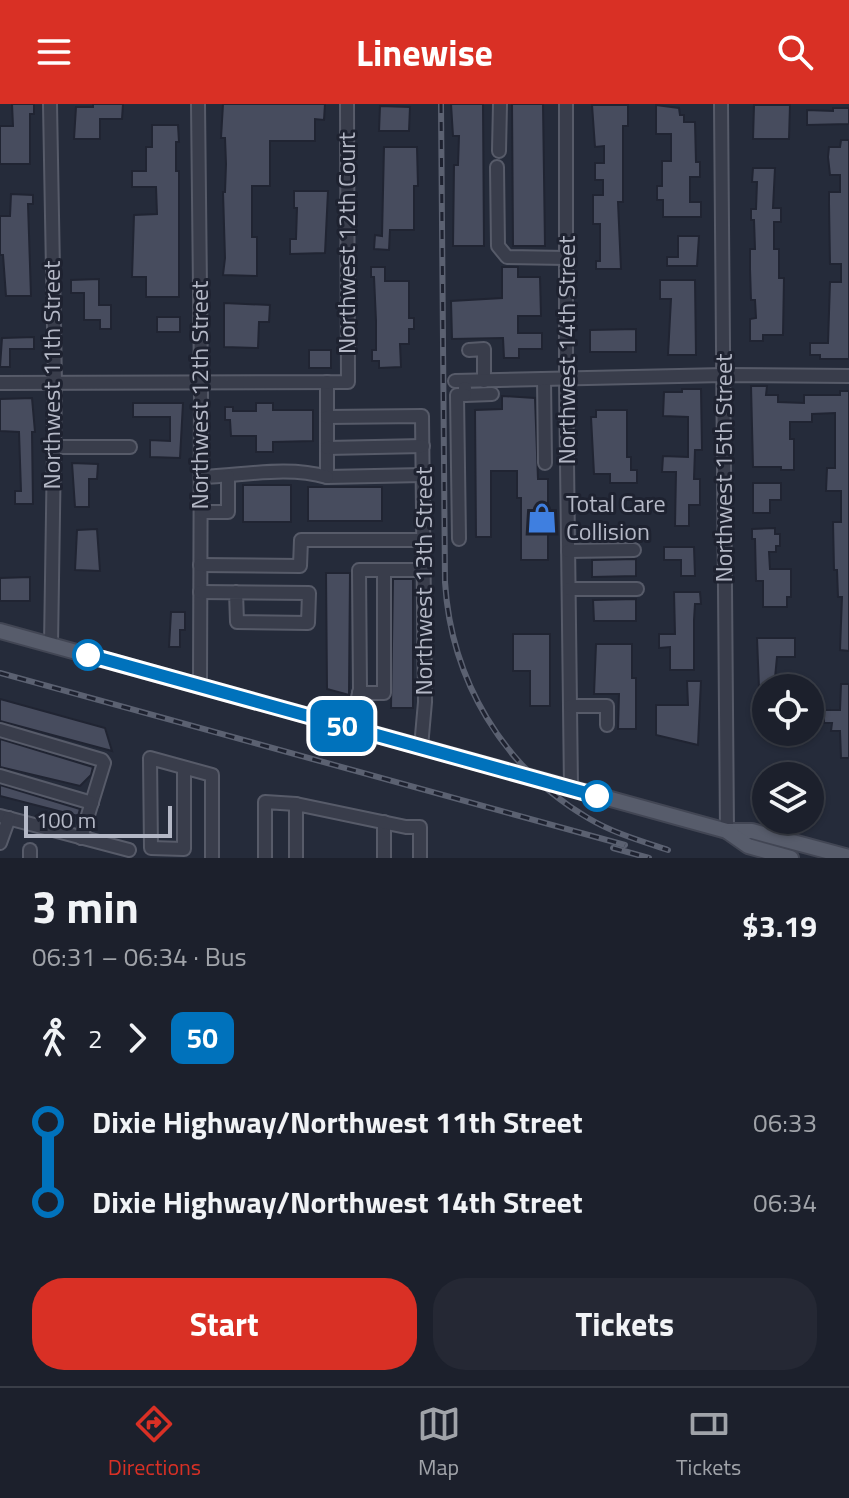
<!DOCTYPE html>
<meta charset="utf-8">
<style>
:root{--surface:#1c202c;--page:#252834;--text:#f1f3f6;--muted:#a0a3a9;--line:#3a3e48;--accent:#d93025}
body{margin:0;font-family:"Titillium Web",sans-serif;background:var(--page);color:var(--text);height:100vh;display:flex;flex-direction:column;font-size:30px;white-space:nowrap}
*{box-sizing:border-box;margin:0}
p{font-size:26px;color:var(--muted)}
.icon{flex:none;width:44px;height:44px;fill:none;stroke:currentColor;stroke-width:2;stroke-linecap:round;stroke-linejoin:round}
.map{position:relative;height:754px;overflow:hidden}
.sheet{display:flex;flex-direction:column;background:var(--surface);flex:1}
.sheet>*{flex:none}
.badge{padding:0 16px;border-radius:12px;font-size:28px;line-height:52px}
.controls{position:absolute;left:752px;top:570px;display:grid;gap:16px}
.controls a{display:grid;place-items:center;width:72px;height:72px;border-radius:50%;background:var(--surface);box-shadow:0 2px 6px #0004,0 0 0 2px var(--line);font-size:40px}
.scale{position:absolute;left:24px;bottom:20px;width:148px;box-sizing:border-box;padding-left:8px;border:4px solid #b4b8c6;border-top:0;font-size:22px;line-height:28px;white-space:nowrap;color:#b4b8c6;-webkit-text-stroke:6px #1e2230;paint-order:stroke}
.map>.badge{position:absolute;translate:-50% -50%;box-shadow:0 0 0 4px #fff}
.legs{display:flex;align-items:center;gap:12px;height:88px;padding:0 32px;font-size:26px}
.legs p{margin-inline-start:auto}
.overview{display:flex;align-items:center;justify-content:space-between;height:136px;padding:0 32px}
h1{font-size:44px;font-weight:700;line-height:60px}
.primary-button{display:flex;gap:16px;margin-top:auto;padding:16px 32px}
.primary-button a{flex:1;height:92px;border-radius:32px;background:var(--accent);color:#fff;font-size:32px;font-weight:700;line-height:92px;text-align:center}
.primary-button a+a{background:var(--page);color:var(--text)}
ul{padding:0 32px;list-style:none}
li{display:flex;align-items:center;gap:28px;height:80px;font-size:30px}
li i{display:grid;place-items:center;width:12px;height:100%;margin:0 10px;background:currentColor}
li i::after{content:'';width:20px;height:20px;margin:-10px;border:6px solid;border-radius:50%;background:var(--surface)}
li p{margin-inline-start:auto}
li:first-child i{background:linear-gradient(#0000 50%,currentColor 0)}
li:last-child i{background:linear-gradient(currentColor 50%,#0000 0)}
header{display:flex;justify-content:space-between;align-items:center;height:104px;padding:0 32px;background:var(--accent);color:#fff;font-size:36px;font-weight:700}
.tab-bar{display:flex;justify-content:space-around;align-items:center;height:112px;border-top:2px solid var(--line);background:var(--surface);font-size:22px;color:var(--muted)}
.tab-bar a{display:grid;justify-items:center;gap:4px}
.tab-bar .current{color:var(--accent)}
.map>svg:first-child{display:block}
.building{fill:#474c5e;stroke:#202432;stroke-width:2}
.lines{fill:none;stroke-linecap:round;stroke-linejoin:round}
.minor-casing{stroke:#575b69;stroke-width:16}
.major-casing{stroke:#424654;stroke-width:18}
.minor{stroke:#393d4b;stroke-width:12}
.major{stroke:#575c6b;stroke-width:14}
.rail-casing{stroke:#5b6171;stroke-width:6}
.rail{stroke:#1e2230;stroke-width:3;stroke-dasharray:9;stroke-linecap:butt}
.line-1-casing{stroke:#fff;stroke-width:18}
.line-1{stroke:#0072bc;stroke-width:12}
.stop-1-dot{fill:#fff;stroke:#0072bc;stroke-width:4}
.labels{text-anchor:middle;stroke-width:6;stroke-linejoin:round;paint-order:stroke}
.street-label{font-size:24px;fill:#b4b8c6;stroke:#1e2230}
.poi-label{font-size:24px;fill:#b4b8c6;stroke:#1e2230;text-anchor:start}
</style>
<header><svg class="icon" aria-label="menu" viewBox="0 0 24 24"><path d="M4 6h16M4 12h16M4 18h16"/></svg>Linewise<svg class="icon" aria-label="search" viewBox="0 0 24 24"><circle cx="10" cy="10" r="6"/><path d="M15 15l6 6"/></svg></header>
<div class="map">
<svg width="849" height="754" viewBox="0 0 849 754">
<rect width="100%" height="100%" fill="#252b3a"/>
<!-- building -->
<g class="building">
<polygon points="12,0 34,0 34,10 30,10 30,60 0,60 0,22 13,22"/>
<polygon points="93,0 123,0 122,15 100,15 100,35 74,35 76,3 93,3"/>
<polygon points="223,0 325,0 324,16 315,15 315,37 270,37 270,82 252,82 252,133 257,133 257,172 223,171 225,154 223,88 225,88 226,60 225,34 221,34"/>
<polygon points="451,0 483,0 484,142 453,142 454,61 458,61 459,32 453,32"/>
<polygon points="512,0 543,0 545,142 513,142"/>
<polygon points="592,1 628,1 628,22 623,22 623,98 618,98 621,165 596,165 596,157 600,157 600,120 593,120 593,91 603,91 603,76 595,76 595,59 604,59 604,42 595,43"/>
<polygon points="656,1 679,4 680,11 684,11 684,18 695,18 696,58 700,58 700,73 690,73 690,98 701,98 701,113 663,113 663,96 657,96 657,82 662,82 662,57 671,57 671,30 656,30"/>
<polygon points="754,1 790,1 789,35 753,35"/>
<polygon points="380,2 410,3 409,27 379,27"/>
<polygon points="833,4 849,4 849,20 807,21 807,6 833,7"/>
<polygon points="152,21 178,21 179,38 176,38 176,67 179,67 179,193 146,193 146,173 132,173 134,111 157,110 156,83 132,83 132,67 146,67 146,43 152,43"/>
<polygon points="841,36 849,36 849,255 820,255 820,251 810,251 810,239 828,239 830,178 841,178 841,160 830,160 829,100 829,88 840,88 840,71 830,71 828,53 829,43 840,43"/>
<polygon points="384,43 417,43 418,82 414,82 414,126 390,126 389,146 374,145 375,131 382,132"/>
<polygon points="753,64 775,64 773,104 781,104 781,118 774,118 774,145 779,145 779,174 784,174 783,231 763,231 763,237 750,237 750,215 756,214 755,196 751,196 750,165 750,145 755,145 754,116 751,116 751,105 756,105 757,78 752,78"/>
<polygon points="294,87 328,87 325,149 290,150 290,135 296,135 297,104 294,104"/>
<polygon points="11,90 33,91 33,100 28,100 31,192 6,192 3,151 0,151 0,112 10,112"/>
<polygon points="678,132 699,132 697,162 667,162 667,153 678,153"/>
<polygon points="371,163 385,163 385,177 409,177 409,214 414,214 414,225 409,225 409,240 400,240 401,263 379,264 379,257 372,257 372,246 376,246 376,217 374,173 371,173"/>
<polygon points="502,163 518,163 518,173 540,173 541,212 518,212 518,229 542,229 542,245 519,245 519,254 504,254 503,234 452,235 451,197 502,194"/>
<polygon points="99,175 99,201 111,201 111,225 100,225 100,216 84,216 84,189 71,189 71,176"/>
<polygon points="660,176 695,176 696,251 668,251 671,195 660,195"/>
<polygon points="224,199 270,201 269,218 259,218 258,244 224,243"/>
<rect x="157" y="213" width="23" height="15"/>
<polygon points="636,225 636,248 590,248 590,226"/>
<polygon points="34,233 34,245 10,245 10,263 0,263 2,234"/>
<rect x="309" y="246" width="22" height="18"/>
<polygon points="751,282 767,282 766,291 778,291 778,298 804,299 804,291 840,291 840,287 849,287 849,547 840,546 842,493 838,493 837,466 834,466 833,418 841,418 841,387 826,387 827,364 835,364 835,309 812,310 812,318 790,318 790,335 794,335 794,366 781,366 781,363 753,363"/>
<polygon points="682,285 701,285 702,346 695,346 694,375 700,375 700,401 689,401 689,422 675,422 676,368 662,368 663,352 688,353 688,313 663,312 664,288 682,288"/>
<polygon points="502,292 535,294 538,375 548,375 548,456 521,456 521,394 517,394 517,367 491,367 491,433 476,433 475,306 502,305"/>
<polygon points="32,294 35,328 32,328 33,400 15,400 15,387 21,387 19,328 0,327 0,295"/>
<polygon points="133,299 183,299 180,354 150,353 150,336 170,337 170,313 133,313"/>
<polygon points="256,299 273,299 273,306 313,306 313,337 273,338 273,348 256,348 256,332 231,332 230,316 225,316 225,303 233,303 233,307 256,307"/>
<polygon points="596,306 627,306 627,353 631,353 631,366 637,366 637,379 610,379 610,370 594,370 591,313 596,313"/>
<polygon points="72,359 98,360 97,375 89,375 89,403 75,403"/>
<polygon points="753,379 781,379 781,396 770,396 770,409 753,409"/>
<rect x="243" y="381" width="48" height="37"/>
<rect x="308" y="383" width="74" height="34"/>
<polygon points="775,424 775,430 780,430 780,442 776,442 776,448 769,448 770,465 791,465 791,493 787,493 787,503 763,503 763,477 756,477 755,435 752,435 752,425"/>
<polygon points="97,425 100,467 75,466 77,426"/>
<polygon points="664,443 694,443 695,472 681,472 681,456 664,456"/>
<polygon points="636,455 636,472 592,473 592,456"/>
<polygon points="326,469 350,469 349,591 327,585"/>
<polygon points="30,473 30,497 0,497 0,474"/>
<polygon points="393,475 413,475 413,604 391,604"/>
<polygon points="674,488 700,488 701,500 695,500 694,516 694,566 670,566 670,543 659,544 659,530 675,530"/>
<polygon points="636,495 636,517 594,517 593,496"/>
<polygon points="171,508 185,508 185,526 180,526 180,543 169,543"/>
<polygon points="513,530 550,530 550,602 530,602 530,567 513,567"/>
<polygon points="757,534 795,534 795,553 777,553 774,584 759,584"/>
<polygon points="596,540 632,540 632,574 636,574 636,625 618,625 619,590 594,590"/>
<polygon points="687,577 701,577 698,641 656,631 656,601 688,601"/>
<polygon points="841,580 849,580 849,654 841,654 840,627 831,627 832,619 824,619 824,606 840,606"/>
<polygon points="0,595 105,624 112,647 0,617"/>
<polygon points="0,635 93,663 91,671 80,682 0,663"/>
<polygon points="0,681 80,705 78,712 0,692"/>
</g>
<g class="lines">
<!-- minor casing -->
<g class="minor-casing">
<g id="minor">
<polyline points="50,0 55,279 51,541"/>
<polyline points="198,0 201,279 200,582"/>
<polyline points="566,0 566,275 571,684"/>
<polyline points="721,0 727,727"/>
<polyline points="499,47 500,0"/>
<polyline points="497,63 498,142 507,153 566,154"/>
<polyline points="469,246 484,245 484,277"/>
<polyline points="544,275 545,359"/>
<polyline points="455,277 724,271 849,272"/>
<polyline points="327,278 327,373 423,371"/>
<polyline points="0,279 348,278 347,0"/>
<polyline points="465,284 465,291 492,290"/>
<polyline points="327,313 422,312 425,598 421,643"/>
<polyline points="54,343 130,343"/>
<polyline points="327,344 423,342"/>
<path d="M201 373C242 372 286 361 327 373"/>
<polyline points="201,408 228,408 228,372"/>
<polyline points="459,435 457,291 465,291"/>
<polyline points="568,447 634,446"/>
<polyline points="200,461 300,462 301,436 424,436"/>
<polyline points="569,485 637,485"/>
<polyline points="200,488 309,489 308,519 237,518 236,488"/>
<polyline points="359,589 384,589 384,466"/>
<polyline points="570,602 607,602 607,621"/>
<polyline points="351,624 360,585 359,466 424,466"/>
<polyline points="0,626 102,656 104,659 81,734"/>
<polyline points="184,664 184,745 151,744 150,654 212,671 212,754"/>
<polyline points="0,672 92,699"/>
<polyline points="0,712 129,746"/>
<polyline points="384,718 384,754"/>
<polyline points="0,739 9,714"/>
<polyline points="30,746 30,754"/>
<polyline points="265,754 265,698 296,700"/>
<polyline points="296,754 296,700 406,723 420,723 420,754"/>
</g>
</g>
<!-- major casing -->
<g class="major-casing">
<g id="major">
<polyline points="0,527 727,727 752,727 849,753"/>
<polyline points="728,728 748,742 791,754"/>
</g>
</g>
<!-- minor -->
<use href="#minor" class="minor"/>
<!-- major -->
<use href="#major" class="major"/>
<!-- rail casing -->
<g class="rail-casing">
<g id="rail">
<path d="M441 0 445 478C451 576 503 664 588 714 613 729 641 737 668 746"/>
<polyline points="0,569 625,741"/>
<polyline points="613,744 649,754"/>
</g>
</g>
<!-- rail -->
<use href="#rail" class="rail"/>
</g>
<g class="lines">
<!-- line-1 casing -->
<g class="line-1-casing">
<polyline id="line-1" points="88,551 597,692"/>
</g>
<!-- line-1 -->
<use href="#line-1" class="line-1"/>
</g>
<!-- icons -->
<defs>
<g id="shop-bare" transform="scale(2.4)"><path d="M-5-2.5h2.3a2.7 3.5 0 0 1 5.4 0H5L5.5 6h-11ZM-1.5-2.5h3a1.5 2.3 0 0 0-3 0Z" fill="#3f7fe0" stroke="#1e2230" stroke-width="2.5" paint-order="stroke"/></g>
</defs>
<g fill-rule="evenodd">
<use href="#shop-bare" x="542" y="414"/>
</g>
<!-- markers -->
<g class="stop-1-dot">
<circle cx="88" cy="551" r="14"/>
<circle cx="597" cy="692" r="14"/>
</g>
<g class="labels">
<!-- street labels -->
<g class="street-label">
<text transform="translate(347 139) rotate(-90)" y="8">Northwest 12th Court</text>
<text transform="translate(567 246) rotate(-90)" y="8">Northwest 14th Street</text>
<text transform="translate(52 271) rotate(-90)" y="8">Northwest 11th Street</text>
<text transform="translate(200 291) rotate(-90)" y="8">Northwest 12th Street</text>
<text transform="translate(724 364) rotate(-90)" y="8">Northwest 15th Street</text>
<text transform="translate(424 477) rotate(-90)" y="8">Northwest 13th Street</text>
</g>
<!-- poi labels -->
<g class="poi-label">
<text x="566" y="408">Total Care<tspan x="566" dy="28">Collision</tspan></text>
</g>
</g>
</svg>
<div class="controls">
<a><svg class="icon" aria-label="locate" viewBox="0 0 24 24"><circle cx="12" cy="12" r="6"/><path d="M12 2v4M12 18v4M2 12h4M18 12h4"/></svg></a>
<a><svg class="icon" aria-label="layers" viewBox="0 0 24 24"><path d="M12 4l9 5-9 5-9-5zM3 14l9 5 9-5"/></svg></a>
</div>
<div class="scale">100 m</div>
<b class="badge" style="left:342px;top:622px;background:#0072bc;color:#fff">50</b>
</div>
<section class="sheet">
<div class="overview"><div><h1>3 min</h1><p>06:31 – 06:34 · Bus</p></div><b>$3.19</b></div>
<div class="legs"><svg class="icon" aria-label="walk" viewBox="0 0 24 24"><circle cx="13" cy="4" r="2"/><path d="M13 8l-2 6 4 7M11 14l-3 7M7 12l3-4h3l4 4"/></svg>2<svg class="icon" aria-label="forward" viewBox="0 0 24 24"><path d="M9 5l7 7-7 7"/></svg><b class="badge" style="background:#0072bc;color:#fff">50</b></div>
<ul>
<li><i style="color:#0072bc"></i><b>Dixie Highway/Northwest 11th Street</b><p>06:33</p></li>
<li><i style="color:#0072bc"></i><b>Dixie Highway/Northwest 14th Street</b><p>06:34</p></li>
</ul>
<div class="primary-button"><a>Start</a><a>Tickets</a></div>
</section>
<nav class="tab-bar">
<a class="current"><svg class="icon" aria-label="directions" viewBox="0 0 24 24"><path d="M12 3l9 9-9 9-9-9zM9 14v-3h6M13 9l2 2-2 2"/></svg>Directions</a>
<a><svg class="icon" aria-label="map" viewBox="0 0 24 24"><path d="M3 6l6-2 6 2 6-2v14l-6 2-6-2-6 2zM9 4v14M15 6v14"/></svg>Map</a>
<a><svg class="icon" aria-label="tickets" viewBox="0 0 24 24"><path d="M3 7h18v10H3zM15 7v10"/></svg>Tickets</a>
</nav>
